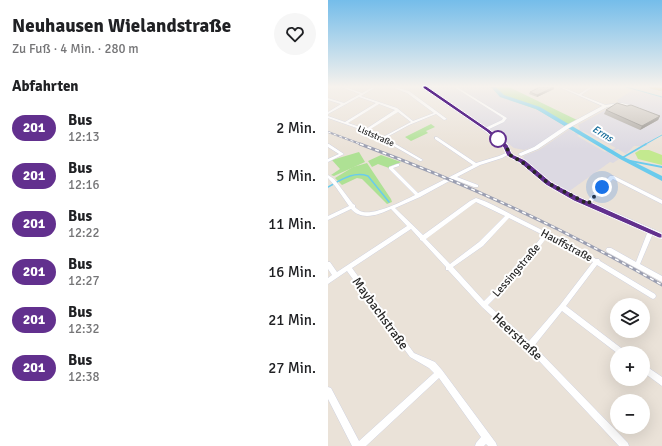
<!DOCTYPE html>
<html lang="de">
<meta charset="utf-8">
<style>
:root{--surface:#fff;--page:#f6f6f6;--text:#202124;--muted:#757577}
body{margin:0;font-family:Signika,sans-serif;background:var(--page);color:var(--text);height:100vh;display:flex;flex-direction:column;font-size:15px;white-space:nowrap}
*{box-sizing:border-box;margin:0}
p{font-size:13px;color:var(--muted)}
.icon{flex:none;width:22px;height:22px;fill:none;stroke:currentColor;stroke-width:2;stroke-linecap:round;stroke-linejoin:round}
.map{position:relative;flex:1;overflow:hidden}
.drawer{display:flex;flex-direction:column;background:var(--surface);width:328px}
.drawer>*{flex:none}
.badge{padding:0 8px;border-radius:13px;font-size:14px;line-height:26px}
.buttons{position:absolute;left:282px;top:298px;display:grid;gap:8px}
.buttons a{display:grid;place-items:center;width:40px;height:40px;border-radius:50%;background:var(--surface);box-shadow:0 4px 16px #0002;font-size:20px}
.you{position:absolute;width:20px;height:20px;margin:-10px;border:3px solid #fff;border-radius:50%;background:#1a73e8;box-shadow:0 0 0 6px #1a73e833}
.map>.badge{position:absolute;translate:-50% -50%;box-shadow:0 0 0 2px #fff}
h2{padding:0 12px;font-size:15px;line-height:36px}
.round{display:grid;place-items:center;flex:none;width:42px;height:42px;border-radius:21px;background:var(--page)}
.summary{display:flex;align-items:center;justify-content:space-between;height:68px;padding:0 12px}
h1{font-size:19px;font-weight:700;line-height:30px}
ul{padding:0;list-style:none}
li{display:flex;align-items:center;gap:12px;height:48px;padding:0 12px}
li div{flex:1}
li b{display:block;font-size:15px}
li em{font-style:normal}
li .badge{min-width:44px;font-weight:700;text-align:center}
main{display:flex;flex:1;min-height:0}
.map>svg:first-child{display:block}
.industrial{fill:#dcd9e2;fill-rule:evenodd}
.green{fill:#aee194}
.pitch{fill:#c3e98f}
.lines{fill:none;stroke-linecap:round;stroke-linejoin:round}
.stream-far1{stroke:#6acbed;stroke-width:1}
.stream{stroke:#6acbed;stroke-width:1.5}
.canal{fill:#6acbed;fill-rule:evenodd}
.river{fill:#6acbed;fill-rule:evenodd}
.street-casing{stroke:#ced1e0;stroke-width:1}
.secondary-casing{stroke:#ced1e0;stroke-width:1}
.primary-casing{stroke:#c3c3c3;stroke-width:1}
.street{fill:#fff;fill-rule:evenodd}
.secondary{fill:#fff;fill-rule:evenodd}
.primary{fill:#efcc58;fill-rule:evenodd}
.rail-far1-casing{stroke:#9b9fb2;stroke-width:2}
.rail-casing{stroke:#9b9fb2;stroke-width:3}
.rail-far1{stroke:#fff;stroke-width:1;stroke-dasharray:3;stroke-linecap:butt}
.rail{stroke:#fff;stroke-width:1.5;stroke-dasharray:4;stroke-linecap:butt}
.wall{fill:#a9a49e}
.shaded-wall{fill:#8a8681}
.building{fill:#c5bfb8;stroke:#8a8681}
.line{fill:#62308e;stroke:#fff}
.walk{stroke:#272727;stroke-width:4;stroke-dasharray:0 7.2}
.stop-dot{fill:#fff;stroke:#62308e;stroke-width:2}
.labels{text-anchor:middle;stroke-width:4;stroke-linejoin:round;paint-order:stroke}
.far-street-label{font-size:9px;fill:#272727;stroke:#fff}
.far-water-label{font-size:10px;font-style:italic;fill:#0d6695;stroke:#fff}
.street-label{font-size:11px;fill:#272727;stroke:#fff}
.near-street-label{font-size:13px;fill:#272727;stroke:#fff}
</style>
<main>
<section class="drawer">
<div class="summary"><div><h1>Neuhausen Wielandstraße</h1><p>Zu Fuß · 4 Min. · 280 m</p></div><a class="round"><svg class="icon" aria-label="heart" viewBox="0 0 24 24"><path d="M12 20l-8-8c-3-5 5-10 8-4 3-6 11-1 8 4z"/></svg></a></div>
<h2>Abfahrten</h2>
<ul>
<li><span class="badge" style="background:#62308e;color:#fff">201</span><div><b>Bus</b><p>12:13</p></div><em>2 Min.</em></li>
<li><span class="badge" style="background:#62308e;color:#fff">201</span><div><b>Bus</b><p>12:16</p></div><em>5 Min.</em></li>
<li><span class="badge" style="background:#62308e;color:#fff">201</span><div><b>Bus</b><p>12:22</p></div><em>11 Min.</em></li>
<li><span class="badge" style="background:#62308e;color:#fff">201</span><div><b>Bus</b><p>12:27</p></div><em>16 Min.</em></li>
<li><span class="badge" style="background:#62308e;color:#fff">201</span><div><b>Bus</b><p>12:32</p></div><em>21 Min.</em></li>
<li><span class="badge" style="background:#62308e;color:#fff">201</span><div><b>Bus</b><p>12:38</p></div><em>27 Min.</em></li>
</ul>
</section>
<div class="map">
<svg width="334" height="446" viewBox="0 0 334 446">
<rect width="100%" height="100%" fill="#eae2d8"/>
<!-- industrial -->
<g class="industrial">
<polygon points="100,87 162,87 174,97 210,110 237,126 208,146 196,150 186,148 119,98"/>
<path d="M305 90 334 97V133L318 146H306L298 154 290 149 281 153 291 159 285 163 282 162 240 192 211 173 195 159 196 156 211 150 242 129 246 133 252 129 250 125 283 107 293 106 289 100ZM255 131 288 148 277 152 249 136Z"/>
</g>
<!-- green -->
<g class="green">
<polygon points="162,87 181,87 249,120 237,126 210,110 174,97"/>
<polygon points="103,124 107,127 98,131 100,133 83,141 77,137"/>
<polygon points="31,152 37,162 6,176 3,175 12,169 4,160"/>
<polygon points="53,155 73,162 61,168 50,164 44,167 40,161"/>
<polygon points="39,163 63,199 64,202 59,204 34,179 29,178 14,185 7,178 25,167"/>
</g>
<!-- pitch -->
<polygon class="pitch" points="312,150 321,150 334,155 334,165 310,159 307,153"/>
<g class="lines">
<!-- stream-far1 -->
<g class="stream-far1">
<polyline points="298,87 334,97"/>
<polyline points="316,145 334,135"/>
</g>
<!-- stream -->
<g class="stream">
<polyline points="294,158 318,144"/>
<path d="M0 187C13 180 25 171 40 176L61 202"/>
</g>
<!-- canal -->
<polygon class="canal" points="297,159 334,166 334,168 298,161 297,161"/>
<!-- river -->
<polygon class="river" points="163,87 168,87 176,95 212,107 296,157 334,176 334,181 292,159 208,109 172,97"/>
<!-- street casing -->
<g class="street-casing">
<g id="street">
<path d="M13 87H17L34 93 45 87H48L33 96 69 108 85 121 106 113 79 93 63 87H67L81 91 119 119 116 120 108 114 81 125 57 138 95 160 93 161H92L43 133 0 118V116L17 122 48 103 31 97 0 114V112L13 104 0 100V98L16 103 32 94ZM51 104 67 110 38 129 20 123ZM70 112 83 122 55 137 41 130Z"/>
<polygon points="126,87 129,87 179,118 176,122 159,130 157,130 157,128 174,120 175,118"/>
<polygon points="231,87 234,87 251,94 262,87 265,87 253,95 280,106 277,107"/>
<path d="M107 137H109L148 163 171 156 180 152H182L183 153 174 158 152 165 129 177 150 185V187H146L125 179 92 197 67 208 95 235 142 201 148 198C164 203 178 212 192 219 218 232 243 244 268 259H271L272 261 327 294 328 296 327 298 325 299 323 298 269 265 238 306 297 351 298 353H289L234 311 206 346 300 443 301 446H291L199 348 154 307 120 270H118V267L94 241 92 240V239L83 229 24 268 86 353 107 362 114 370 168 443 169 446H160L158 444 156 446H147L148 443 153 437 111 378 38 446H24L0 399V387L3 388 31 441 106 373 101 368 82 357 19 271 0 284V278L4 275 0 269V262H2L9 272 79 226 63 209C50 215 34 221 23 209L0 220V216L21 206 7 186 0 178V175L6 179 10 184 25 204 27 205V207C28 208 30 210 32 211 44 217 75 201 87 195L61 169V167L69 164H71V166L65 168 90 193 145 165 107 139ZM148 202 177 216 151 242 122 264 98 239ZM181 218 215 235 191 266 156 301 125 267 155 246ZM219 237 245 251 265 262 232 305 201 341 160 305 195 270Z"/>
<polygon points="0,144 1,144 16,154 0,162 0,159 11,154 0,147"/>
<polygon points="282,176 286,176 334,200 334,204 285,179 272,192 262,205 258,205 258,203 268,190"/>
<polygon points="323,229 325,230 326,231 312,264 334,276 334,282 279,252 278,250 279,248 283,248 308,262 320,231 321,230"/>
<polygon points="315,364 334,377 334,386 315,372"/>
</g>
</g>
<!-- secondary casing -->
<g class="secondary-casing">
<g id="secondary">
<polygon points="95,87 100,87 162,130 180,145 184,154 196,161 222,182 251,197 334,233 334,239 247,201 218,184 192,163 180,156 176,147 158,132"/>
<polygon points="294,103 313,108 311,109 294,105 279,107 241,128 210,149 193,156 190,154 206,147 237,126 276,105"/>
</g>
</g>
<!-- primary casing -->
<g class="primary-casing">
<polygon id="primary" points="322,87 334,88 334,91 322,88"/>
</g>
<!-- street -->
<use href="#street" class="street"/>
<!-- secondary -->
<use href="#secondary" class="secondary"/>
<!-- primary -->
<use href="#primary" class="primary"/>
<!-- rail-far1 casing -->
<g class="rail-far1-casing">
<polyline id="rail-far1" points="0,132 35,145"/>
</g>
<!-- rail casing -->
<g class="rail-casing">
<path id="rail" d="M32 144C137 183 237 229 334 285"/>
</g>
<!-- rail-far1 -->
<use href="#rail-far1" class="rail-far1"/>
<!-- rail -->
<use href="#rail" class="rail"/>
</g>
<!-- wall -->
<g class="wall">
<polygon points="226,89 209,97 201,94 202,92"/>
<polygon points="278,110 332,116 330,120 312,130 276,114"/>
</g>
<!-- shaded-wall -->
<g class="shaded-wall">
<polygon points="226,87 226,89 209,97 209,95"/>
<polygon points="332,116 330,120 312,130 314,126"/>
</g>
<!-- building -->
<g class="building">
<polygon points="212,87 226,87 209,95 202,92"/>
<polygon points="289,103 299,106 303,105 332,116 314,126 278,110"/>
</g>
<!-- sky -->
<linearGradient id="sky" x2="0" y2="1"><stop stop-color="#75bdea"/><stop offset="0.58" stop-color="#f6f2ed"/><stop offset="1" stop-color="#f6f2ed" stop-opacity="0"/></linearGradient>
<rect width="334" height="149" fill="url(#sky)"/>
<!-- line -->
<polygon class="line" points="95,86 98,86 162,130 180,145 184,154 197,160 223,182 251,197 334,234 334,238 331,238 246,201 218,185 192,163 179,156 175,147 159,132 95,88"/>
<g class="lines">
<!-- walk -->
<polyline class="walk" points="170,139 178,146 182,155 194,162 220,183 260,204 274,187"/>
</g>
<!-- markers -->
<circle class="stop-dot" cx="170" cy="139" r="8"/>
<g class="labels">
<!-- far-street labels -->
<g class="far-street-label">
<text transform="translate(48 136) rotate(24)" y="3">Liststraße</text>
</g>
<!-- far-water labels -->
<g class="far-water-label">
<text transform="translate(275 133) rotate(31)" y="4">Erms</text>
</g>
<!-- street labels -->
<g class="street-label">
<text transform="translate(239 245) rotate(28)" y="4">Hauffstraße</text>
<text transform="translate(188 270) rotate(-49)" y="4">Lessingstraße</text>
</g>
<!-- near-street labels -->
<g class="near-street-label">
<text transform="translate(53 313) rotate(54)" y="5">Maybachstraße</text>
<text transform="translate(190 336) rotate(43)" y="5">Heerstraße</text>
</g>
</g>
</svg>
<div class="buttons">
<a><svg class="icon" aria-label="layers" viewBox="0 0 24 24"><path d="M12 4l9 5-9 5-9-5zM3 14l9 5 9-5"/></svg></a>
<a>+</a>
<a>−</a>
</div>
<div class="you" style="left:274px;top:187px"></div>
</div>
</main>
